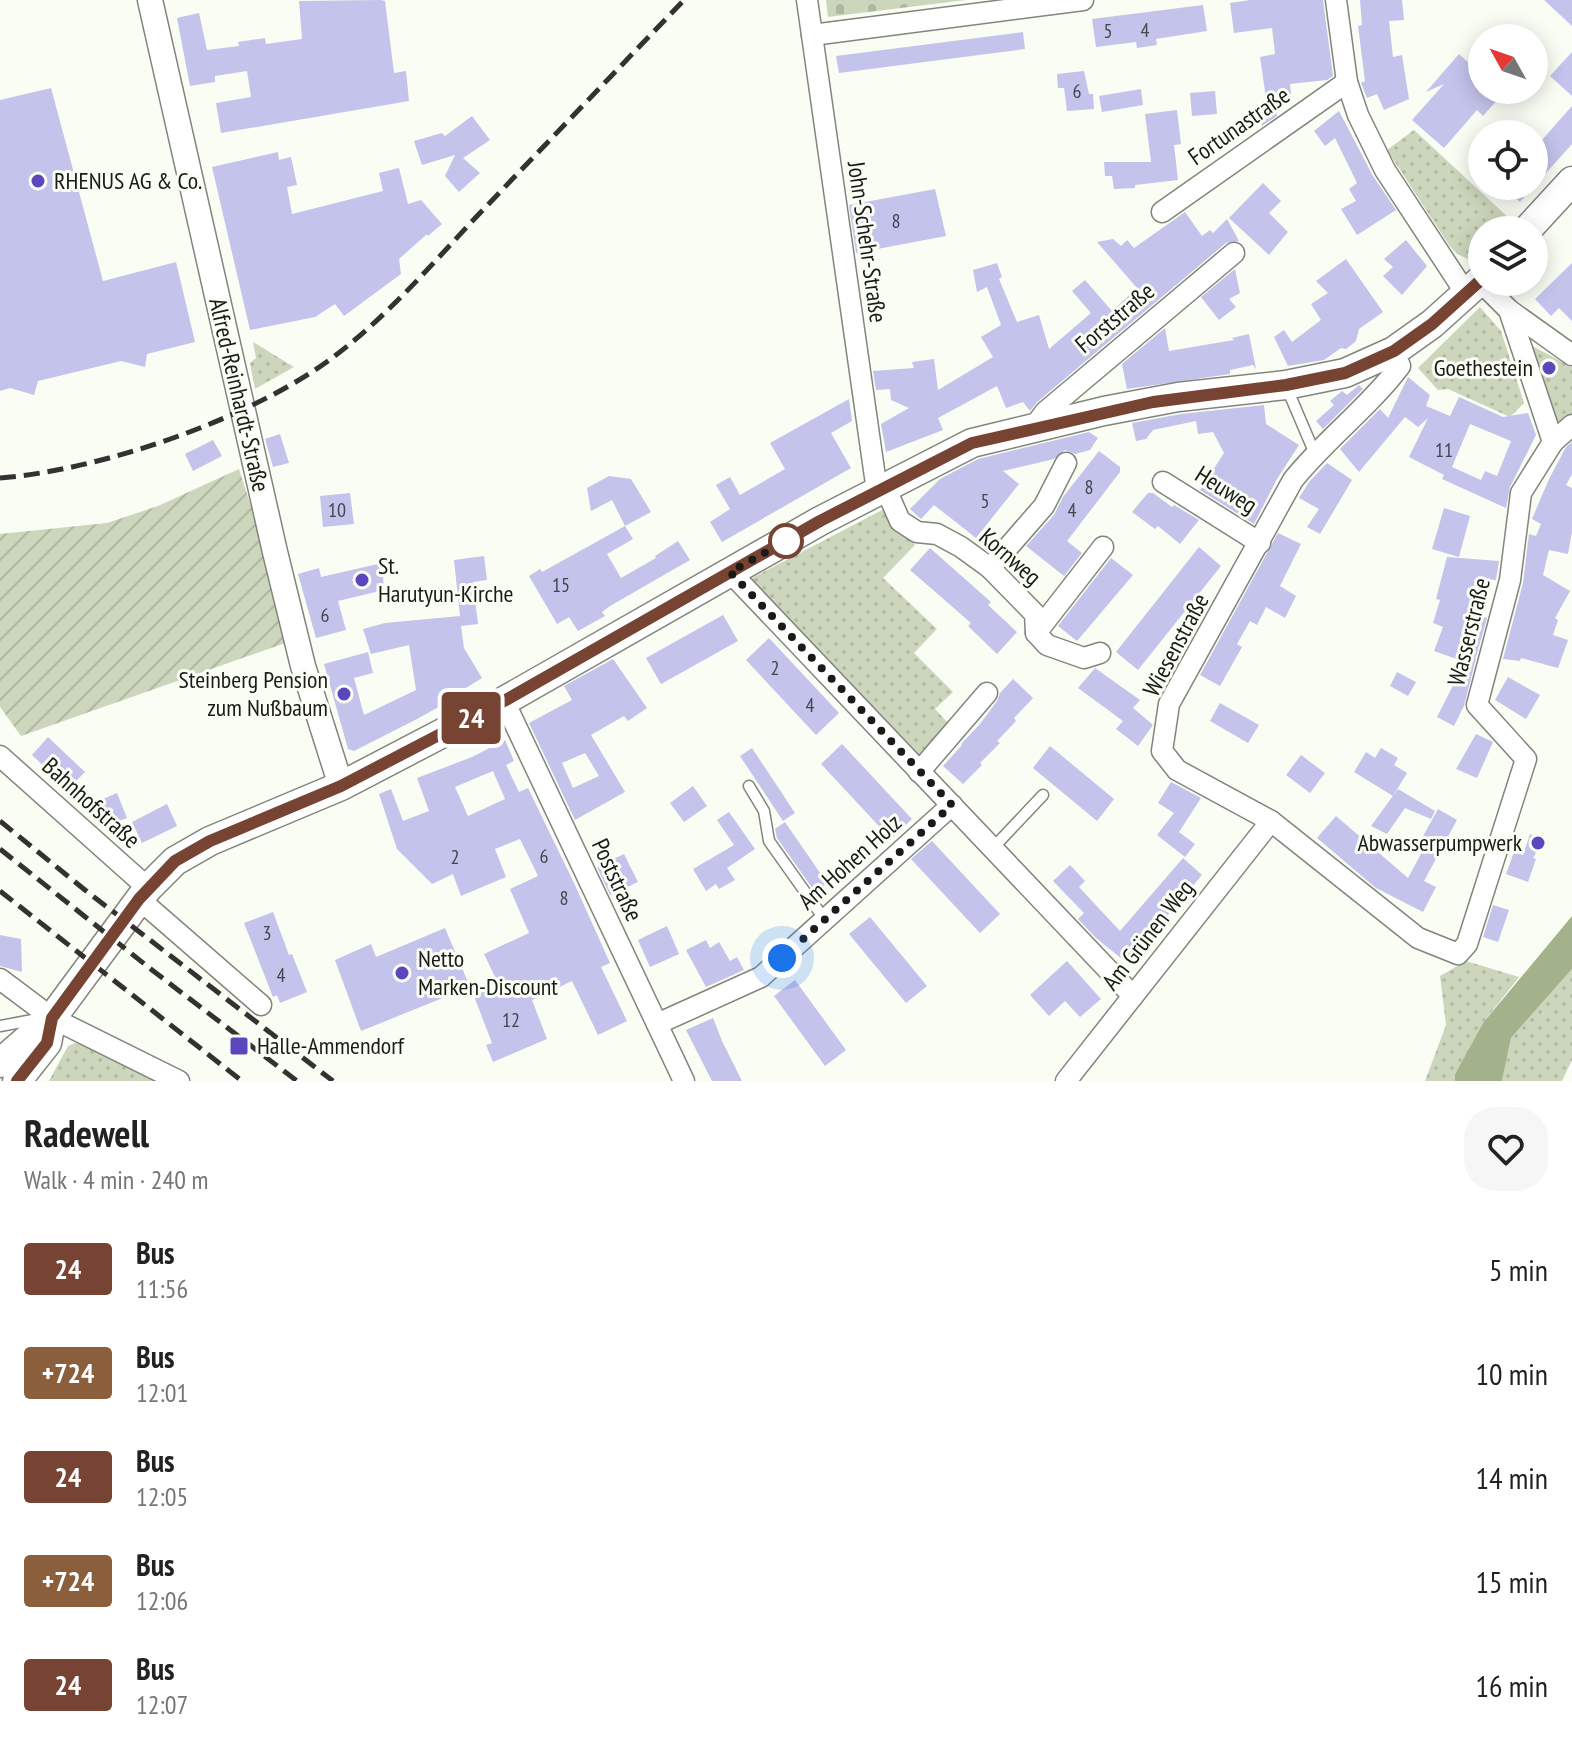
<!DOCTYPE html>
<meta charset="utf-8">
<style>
:root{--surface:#fff;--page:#f6f6f6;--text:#222;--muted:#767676}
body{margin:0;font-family:"PT Sans Narrow",sans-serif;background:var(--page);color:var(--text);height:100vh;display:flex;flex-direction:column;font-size:30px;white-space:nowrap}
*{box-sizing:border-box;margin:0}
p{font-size:26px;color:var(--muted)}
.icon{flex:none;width:44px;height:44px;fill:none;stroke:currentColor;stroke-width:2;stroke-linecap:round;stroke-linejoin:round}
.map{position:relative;height:1081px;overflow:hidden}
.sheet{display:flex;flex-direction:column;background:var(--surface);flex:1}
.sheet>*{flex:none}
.badge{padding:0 16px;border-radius:6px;font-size:28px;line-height:52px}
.needle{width:52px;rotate:310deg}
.tools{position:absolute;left:1468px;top:24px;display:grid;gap:16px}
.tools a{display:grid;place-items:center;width:80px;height:80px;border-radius:50%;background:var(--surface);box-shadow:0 4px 20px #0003;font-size:40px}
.you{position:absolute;width:40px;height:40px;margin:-20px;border:6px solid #fff;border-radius:50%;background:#1a73e8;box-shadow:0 0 0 12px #1a73e833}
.map>.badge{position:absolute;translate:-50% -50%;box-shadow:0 0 0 4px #fff}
.round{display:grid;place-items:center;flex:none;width:84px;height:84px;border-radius:32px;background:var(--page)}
.summary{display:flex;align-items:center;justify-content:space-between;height:136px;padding:0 24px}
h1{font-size:38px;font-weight:600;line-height:60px}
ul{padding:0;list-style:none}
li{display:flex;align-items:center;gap:24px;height:104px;padding:0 24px}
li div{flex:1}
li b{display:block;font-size:30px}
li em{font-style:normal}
li .badge{min-width:88px;font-weight:700;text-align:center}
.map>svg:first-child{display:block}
.grass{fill:url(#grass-dots)}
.cemetery{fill:url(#cemetery-stones)}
.garden{fill:url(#garden-furrows)}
.water{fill:#a4b28c}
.building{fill:#c4c3eb;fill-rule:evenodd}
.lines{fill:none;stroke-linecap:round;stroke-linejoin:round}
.service-casing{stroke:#82857c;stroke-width:13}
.minor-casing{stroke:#82857c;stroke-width:23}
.tertiary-casing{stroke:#82857c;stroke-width:27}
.secondary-casing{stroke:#82857c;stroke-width:31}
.service{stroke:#fff;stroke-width:10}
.minor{stroke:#fff;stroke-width:20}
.tertiary{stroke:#fff;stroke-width:24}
.secondary{stroke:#fff;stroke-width:28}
.rail{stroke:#323330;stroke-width:5;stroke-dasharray:16 8;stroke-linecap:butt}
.line-casing{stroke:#fff;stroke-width:18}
.line{stroke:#774332;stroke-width:12}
.walk{stroke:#1a1b18;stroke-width:8;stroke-dasharray:0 14.4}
.poi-dot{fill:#5c46be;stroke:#f9fdf4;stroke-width:3}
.stop-dot{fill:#fff;stroke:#774332;stroke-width:4}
.labels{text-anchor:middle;stroke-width:6;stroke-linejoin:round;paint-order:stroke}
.number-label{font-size:20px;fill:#44454d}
.street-label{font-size:24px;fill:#1a1b18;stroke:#f9fdf4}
.poi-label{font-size:24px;fill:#1a1b18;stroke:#f9fdf4;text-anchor:start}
</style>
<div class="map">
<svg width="1572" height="1081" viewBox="0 0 1572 1081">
<defs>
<pattern id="grass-dots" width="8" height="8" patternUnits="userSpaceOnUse" patternTransform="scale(2)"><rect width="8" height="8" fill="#ccd6bc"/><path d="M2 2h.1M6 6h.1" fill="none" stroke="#afb7a1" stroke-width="1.8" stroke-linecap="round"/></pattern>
<pattern id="cemetery-stones" width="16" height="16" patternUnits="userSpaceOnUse" patternTransform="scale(2)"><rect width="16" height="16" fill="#ccd6bc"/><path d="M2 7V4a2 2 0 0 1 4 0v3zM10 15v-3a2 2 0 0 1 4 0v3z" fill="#afb7a1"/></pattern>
<pattern id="garden-furrows" width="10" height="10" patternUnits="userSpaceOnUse" patternTransform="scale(2)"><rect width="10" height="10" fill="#ccd6bc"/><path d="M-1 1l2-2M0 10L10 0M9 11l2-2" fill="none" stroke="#afb7a1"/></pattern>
</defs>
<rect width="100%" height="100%" fill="#f9fdf4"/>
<!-- grass -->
<g class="grass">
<polygon points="1414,130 1511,220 1501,230 1482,230 1482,249 1470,260 1457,254 1449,245 1387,150"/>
<polygon points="1480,307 1501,331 1524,403 1510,417 1448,389 1438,390 1418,368"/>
<polygon points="253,342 294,367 255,389 250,363 256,358"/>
<polygon points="1532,346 1572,367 1572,414 1560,428"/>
<polygon points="884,509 895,526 915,545 883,578 937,629 914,653 953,692 935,709 948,723 916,758 748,580"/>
<polygon points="1466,961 1519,977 1483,1023 1455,1074 1455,1081 1425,1081 1446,1025 1440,976"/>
<polygon points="1572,969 1572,1060 1562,1081 1502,1081 1511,1038"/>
<polygon points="75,1043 96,1046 162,1081 49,1081 68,1046"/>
</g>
<!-- cemetery -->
<polygon class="cemetery" points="826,0 966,0 828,17"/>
<!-- garden -->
<polygon class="garden" points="239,469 294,640 21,736 0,707 0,534 107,523 158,506"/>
<!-- water -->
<polygon class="water" points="1572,916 1572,969 1511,1038 1502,1081 1455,1081 1455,1074 1483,1023"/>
<!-- building -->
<g class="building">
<polygon points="381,0 385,1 394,73 406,71 409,101 221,133 216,103 251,97 247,71 215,76 215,82 190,86 177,18 199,13 207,50 239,46 238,42 265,38 266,44 302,39 299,1"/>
<polygon points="1250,0 1323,0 1333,76 1327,80 1290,84 1291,94 1279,96 1281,103 1268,105 1275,104 1277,116 1262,126 1257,106 1267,105 1260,57 1275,54 1272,28 1234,33 1230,3"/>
<polygon points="1360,0 1402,0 1404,20 1389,21 1393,57 1402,55 1409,99 1384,110 1377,94 1367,98 1361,83 1365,81 1358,26 1362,25"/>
<polygon points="1544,0 1572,0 1572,26"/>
<polygon points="1203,5 1207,31 1156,39 1157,45 1137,48 1136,42 1096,47 1092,19"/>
<polygon points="1023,32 1025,49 839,73 836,56"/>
<polygon points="1572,52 1572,96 1550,76"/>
<polygon points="1459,54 1482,75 1482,90 1506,90 1483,116 1477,110 1444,148 1412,120 1444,84 1426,92"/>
<polygon points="1084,71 1089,94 1093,94 1094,109 1067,111 1064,88 1058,88 1057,74"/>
<polygon points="51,88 103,281 176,262 195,342 147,354 145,367 121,361 38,381 34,395 10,388 0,391 0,100"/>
<polygon points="1141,89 1143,105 1102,112 1099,96"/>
<polygon points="1215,91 1217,114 1192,116 1190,93"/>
<polygon points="1572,106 1572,144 1520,202 1502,186 1534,186 1534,149"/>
<polygon points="1177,110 1181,144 1174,145 1178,180 1135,185 1135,188 1114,189 1112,176 1105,176 1104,162 1151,162 1145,114"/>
<polygon points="1339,111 1373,176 1396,210 1357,235 1341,209 1356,201 1349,189 1357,183 1335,138 1325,146 1314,131"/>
<polygon points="472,116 490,140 463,158 480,173 459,192 445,176 455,155 422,165 414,141 442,133 445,136"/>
<polygon points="278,152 279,160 291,157 297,185 287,187 292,214 383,191 379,173 399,168 408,204 421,200 442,224 428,236 427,234 399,259 401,274 344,316 335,304 315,317 250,330 212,167"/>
<polygon points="1263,183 1281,201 1269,213 1288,232 1269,255 1229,218"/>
<polygon points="935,189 946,236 856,253 849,205"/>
<polygon points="1185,212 1202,236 1210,230 1213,233 1227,219 1239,241 1226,243 1037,402 1030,411 1023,402 1006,408 997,386 938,418 943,430 886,452 881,424 909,408 891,400 890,389 876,390 873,371 914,368 912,362 934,359 938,390 993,357 981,337 1001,325 987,287 977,292 973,270 997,263 1002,277 999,279 1017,322 1039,315 1049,349 1091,313 1072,291 1085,280 1112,311 1137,288 1097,242 1113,239 1121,246 1127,240 1134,248"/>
<polygon points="1406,240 1427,266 1402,295 1383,276 1393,267 1384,259"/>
<polygon points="1346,259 1383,312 1359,329 1356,341 1346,349 1341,348 1324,360 1288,366 1274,337 1284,330 1292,342 1321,320 1311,304 1328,293 1316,281"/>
<polygon points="1572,263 1572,321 1559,308 1551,316 1535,299"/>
<polygon points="1235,269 1240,293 1229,299 1236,307 1219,320 1201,297"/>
<polygon points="1165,328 1169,351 1234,340 1232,338 1249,334 1256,369 1253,365 1230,370 1230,374 1127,389 1122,364"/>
<path d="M1408 377 1430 395 1426 406 1450 416 1459 397 1503 417 1528 413 1536 435 1510 487 1506 508 1442 479 1444 475 1409 457 1428 418 1418 427 1405 417 1359 472 1340 449 1380 409 1388 418ZM1470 424 1511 441 1497 476 1485 471 1481 480 1452 467Z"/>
<polygon points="1359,385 1363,389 1323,429 1316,421 1334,405 1330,401 1342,391 1347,395"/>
<polygon points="849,399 852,421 831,433 851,468 722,542 710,522 730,509 716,485 730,477 740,495 785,469 770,443"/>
<polygon points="1264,405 1266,424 1299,445 1277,479 1254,524 1200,490 1224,453 1213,432 1198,434 1196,421 1153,430 1146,439 1136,441 1132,423 1181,414"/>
<polygon points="1089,432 1098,438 1090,450 1075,454 1065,450 1054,459 1003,471 1019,484 976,538 934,505 921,519 910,509 940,479 978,459"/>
<polygon points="280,434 289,463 273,467 265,439"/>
<polygon points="213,440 222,456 193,471 185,454"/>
<polygon points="1572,442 1572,474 1566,485 1572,488 1572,532 1568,554 1549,550 1543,575 1570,591 1555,618 1558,620 1553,635 1568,640 1558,668 1521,658 1520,661 1503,659 1523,583 1529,534 1536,536 1541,524 1532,519 1549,479 1566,447"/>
<polygon points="1099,451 1120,467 1120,472 1067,541 1082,553 1064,576 1026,546 1054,515 1063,497"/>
<polygon points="1327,463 1352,480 1320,534 1307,527 1319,509 1299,498 1309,482"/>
<polygon points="609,476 631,479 651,512 625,526 612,500 591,511 587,488"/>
<polygon points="350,493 354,524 323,527 320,496"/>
<polygon points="1148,493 1153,493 1172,507 1174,505 1199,520 1180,544 1158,526 1155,529 1132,512"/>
<polygon points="1444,508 1470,516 1459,557 1432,549"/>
<polygon points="625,526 633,539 607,554 621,578 656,558 655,556 678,541 690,560 610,606 602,612 605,616 578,631 569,617 557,624 529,576 540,569 542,572"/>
<polygon points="1278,533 1301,544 1280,586 1296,596 1285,618 1266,607 1257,625 1250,621 1237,644 1242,647 1220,686 1200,675"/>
<polygon points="1199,547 1221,566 1138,670 1116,652"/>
<polygon points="930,548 991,602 988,605 1017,632 997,654 968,626 971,623 910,570"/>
<polygon points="484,556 487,580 473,582 478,624 461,626 464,648 482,678 461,691 462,694 417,719 354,751 348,749 324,664 368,652 373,673 354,678 364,715 416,690 409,645 371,654 363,629 385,623 460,616 454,560"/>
<polygon points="1447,557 1499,561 1496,580 1481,579 1473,614 1487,618 1476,657 1473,657 1476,658 1464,706 1454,726 1437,717 1465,662 1434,651 1443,627 1433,623 1440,600 1436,599"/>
<polygon points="1111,558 1133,575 1077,641 1058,626"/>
<polygon points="382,563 384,590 338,601 346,630 316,638 298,574 319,568 321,577"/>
<polygon points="723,615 738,641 661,684 646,658"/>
<polygon points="769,638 839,713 816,735 746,660"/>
<path d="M613 659 647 708 628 721 624 716 591 735 625 792 575 820 529 723 572 700 564 686ZM585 753 599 776 573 788 562 763Z"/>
<polygon points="1095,668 1140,700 1133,708 1153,725 1138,746 1116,729 1123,721 1078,688"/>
<polygon points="1397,672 1416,682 1408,696 1390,686"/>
<polygon points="1508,677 1540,695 1526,719 1495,700"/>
<polygon points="1013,679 1033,698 1014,718 1016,721 997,741 1000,743 980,763 982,765 963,784 943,766 962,745 961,744 980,724 997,701 1000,693"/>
<polygon points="1220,703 1259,725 1248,743 1210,721"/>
<polygon points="1476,734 1493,742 1477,778 1456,769"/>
<polygon points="48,737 85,772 68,789 32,755"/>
<path d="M505 740 514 761 506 765 519 792 528 788 574 883 610 963 601 967 627 1021 598 1035 572 981 532 1000 547 1039 493 1062 486 1045 492 1043 474 996 499 985 484 954 529 933 510 889 538 876 520 839 495 849 506 877 461 896 453 874 432 884 397 849 379 794 391 789 403 821 429 811 417 778 472 757ZM493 771 505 799 468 816 455 787Z"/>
<polygon points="842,744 912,819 891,839 821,764"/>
<polygon points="1050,746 1114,799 1097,821 1033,768"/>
<polygon points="752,748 795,813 783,821 740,756"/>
<polygon points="1381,748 1398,758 1394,765 1407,773 1393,796 1354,772 1366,752 1375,758"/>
<polygon points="1301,755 1325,773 1310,793 1286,775"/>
<polygon points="1171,782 1201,798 1179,832 1195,844 1185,857 1157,835 1174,813 1158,803"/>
<polygon points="693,786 707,806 684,822 670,803"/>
<polygon points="1398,789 1435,811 1431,819 1405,808 1387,834 1371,826"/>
<polygon points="117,793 127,818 111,824 101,800"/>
<polygon points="167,804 177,826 142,843 132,822"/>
<polygon points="1438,809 1457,820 1424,881 1436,887 1423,912 1376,888 1317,838 1336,816 1408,878 1422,852 1416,849"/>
<polygon points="729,812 755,849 727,868 735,880 719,889 716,884 706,891 693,869 734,845 717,820"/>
<polygon points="785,822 827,883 815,892 777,838 775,829"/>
<polygon points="1530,834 1543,840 1533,858 1536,859 1528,882 1506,874 1514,852 1523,855"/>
<polygon points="932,841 1000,914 980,933 911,859"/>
<polygon points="624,854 638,882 610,895 597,867"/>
<polygon points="1183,858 1202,875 1127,963 1096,938 1078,919 1084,913 1053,881 1070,865 1085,881 1079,887 1120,931"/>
<polygon points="1493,905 1509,910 1498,942 1483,937"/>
<polygon points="273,912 289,955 292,954 307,992 280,1003 277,995 273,997 244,923"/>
<polygon points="870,917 927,986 906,1003 849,934"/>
<polygon points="667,926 679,954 650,967 638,940"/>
<polygon points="445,928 470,987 361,1031 335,960 371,944 376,957"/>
<polygon points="0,935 21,939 22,972 0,966"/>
<polygon points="706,940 710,948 719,942 730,961 737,957 744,970 706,987 686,950"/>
<polygon points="1067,961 1101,999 1080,1017 1065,1001 1049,1016 1030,995"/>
<polygon points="795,980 846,1050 825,1066 774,996"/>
<polygon points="713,1018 722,1041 742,1081 712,1081 686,1030"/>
</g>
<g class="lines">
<!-- service casing -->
<g class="service-casing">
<g id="service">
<polyline points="1286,386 1315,454"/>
<polyline points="749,786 764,811 769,841 825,920"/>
<polyline points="993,848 1043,795"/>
<polyline points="0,1026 38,1019"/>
</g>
</g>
<!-- minor casing -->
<g class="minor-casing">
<g id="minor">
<polyline points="807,0 877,491"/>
<polyline points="1336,0 1347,82 1358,115 1385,170 1467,295"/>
<polyline points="812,35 1083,0"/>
<polyline points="1162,212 1347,82"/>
<polyline points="1509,310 1572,355"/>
<path d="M1394 351 1400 366C1368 408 1326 439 1293 480L1169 704 1162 751 1177 770 1271 821 1418 938 1458 954 1467 944 1526 759 1477 705 1510 580 1521 493 1553 442 1509 310 1480 281"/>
<polyline points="1034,427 1045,412 1234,253"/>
<polyline points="1553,442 1572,425"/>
<polyline points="1163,482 1260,543"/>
<polyline points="885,487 900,521 917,532 937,534 961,547 990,568 1035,614 1036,633 1047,645 1084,658 1100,653"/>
<polyline points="990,568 1044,506 1066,463"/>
<polyline points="730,572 1133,996"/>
<polyline points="1036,633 1103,547"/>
<polyline points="504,701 684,1081"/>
<polyline points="0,756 148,888"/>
<polyline points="919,772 987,693"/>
<polyline points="139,899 261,1005"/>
<polyline points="0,979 52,1018 179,1081"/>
<polyline points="657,1024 761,977 952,805"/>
<polyline points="1066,1081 1271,821"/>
</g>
</g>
<!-- tertiary casing -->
<g class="tertiary-casing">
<polyline id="tertiary" points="150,0 275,552 303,666 341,786"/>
</g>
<!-- secondary casing -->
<g class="secondary-casing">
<g id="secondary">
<polyline points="1527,230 1572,181"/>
<polyline points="0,1063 52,1018 148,888 175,861 210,841 341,786 504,701 820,521 972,443 1104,411 1178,397 1286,385 1345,373 1394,351 1432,324 1482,279"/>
<polyline points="17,1081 47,1043 52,1018"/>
</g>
</g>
<!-- service -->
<use href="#service" class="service"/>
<!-- minor -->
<use href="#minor" class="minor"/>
<!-- tertiary -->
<use href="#tertiary" class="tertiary"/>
<!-- secondary -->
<use href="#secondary" class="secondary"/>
<!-- rail -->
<g class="rail">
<path d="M0 478C102 470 250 419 332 358 387 317 432 264 479 214 547 143 616 71 684 0"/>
<polyline points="0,821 85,890 333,1081"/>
<polyline points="0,849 152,970 297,1081"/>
<polyline points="0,891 242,1081"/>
</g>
</g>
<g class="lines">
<!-- line casing -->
<g class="line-casing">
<polyline id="line" points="17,1081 47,1043 52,1018 139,899 175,861 210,841 341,786 504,701 820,521 972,443 1153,402 1286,385 1345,373 1394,351 1432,324 1482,279"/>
</g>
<!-- line -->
<use href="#line" class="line"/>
<!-- walk -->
<polyline class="walk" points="782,958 952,805 730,572 786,541"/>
</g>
<!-- markers -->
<g class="poi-dot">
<circle cx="38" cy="181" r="8"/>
<circle cx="1549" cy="368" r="8"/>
<circle cx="362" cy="580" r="8"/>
<circle cx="344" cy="694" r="8"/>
<circle cx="1538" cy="843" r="8"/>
<circle cx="402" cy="973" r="8"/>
<rect x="229" y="1036" width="20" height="20" rx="4"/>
</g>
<circle class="stop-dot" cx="786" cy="541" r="16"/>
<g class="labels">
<!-- number labels -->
<g class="number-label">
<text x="1145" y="37">4</text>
<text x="1108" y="38">5</text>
<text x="1077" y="98">6</text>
<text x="896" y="228">8</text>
<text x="1444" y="457">11</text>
<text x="1089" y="494">8</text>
<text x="985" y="508">5</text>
<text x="337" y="517">10</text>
<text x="1072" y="517">4</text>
<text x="561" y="592">15</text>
<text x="325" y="622">6</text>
<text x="775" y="675">2</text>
<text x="810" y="712">4</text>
<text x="544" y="863">6</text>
<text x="455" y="864">2</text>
<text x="564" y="905">8</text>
<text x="267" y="940">3</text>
<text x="281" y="982">4</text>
<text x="511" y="1027">12</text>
</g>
<!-- street labels -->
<g class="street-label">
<text transform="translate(1239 126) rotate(-35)" y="8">Fortunastraße</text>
<text transform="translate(867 242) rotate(82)" y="8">John-Schehr-Straße</text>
<text transform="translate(1115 318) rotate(-40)" y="8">Forststraße</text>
<text transform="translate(239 395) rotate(77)" y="8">Alfred-Reinhardt-Straße</text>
<text transform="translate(1226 490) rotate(32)" y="8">Heuweg</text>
<text transform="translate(1010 557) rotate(41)" y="8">Kornweg</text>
<text transform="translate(1469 632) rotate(-76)" y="8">Wasserstraße</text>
<text transform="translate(1176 645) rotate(-62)" y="8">Wiesenstraße</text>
<text transform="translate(91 803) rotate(42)" y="8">Bahnhofstraße</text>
<text transform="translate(850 862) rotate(-42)" y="8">Am Hohen Holz</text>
<text transform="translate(617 880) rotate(65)" y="8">Poststraße</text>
<text transform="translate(1148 935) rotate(-52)" y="8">Am Grünen Weg</text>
</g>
<!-- poi labels -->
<g class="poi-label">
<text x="54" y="189">RHENUS AG &amp; Co.</text>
<text x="1533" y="376" text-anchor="end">Goethestein</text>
<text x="378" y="574">St.<tspan x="378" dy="28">Harutyun-Kirche</tspan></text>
<text x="328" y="688" text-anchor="end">Steinberg Pension<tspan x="328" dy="28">zum Nußbaum</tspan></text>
<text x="1522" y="851" text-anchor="end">Abwasserpumpwerk</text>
<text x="418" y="967">Netto<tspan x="418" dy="28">Marken-Discount</tspan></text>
<text x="257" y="1054">Halle-Ammendorf</text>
</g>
</g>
</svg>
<div class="tools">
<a><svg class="needle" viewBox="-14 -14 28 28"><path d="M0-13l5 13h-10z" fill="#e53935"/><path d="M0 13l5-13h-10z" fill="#767676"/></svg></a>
<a><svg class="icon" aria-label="locate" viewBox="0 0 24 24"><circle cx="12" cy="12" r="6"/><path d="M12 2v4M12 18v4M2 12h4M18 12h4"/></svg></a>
<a><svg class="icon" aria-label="layers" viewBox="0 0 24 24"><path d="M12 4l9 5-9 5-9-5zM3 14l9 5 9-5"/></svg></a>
</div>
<div class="you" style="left:782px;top:958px"></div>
<b class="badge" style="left:471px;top:718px;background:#774332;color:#fff">24</b>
</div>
<section class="sheet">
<div class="summary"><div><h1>Radewell</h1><p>Walk · 4 min · 240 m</p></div><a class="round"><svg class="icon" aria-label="heart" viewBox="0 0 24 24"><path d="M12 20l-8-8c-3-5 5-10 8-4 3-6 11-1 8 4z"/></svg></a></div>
<ul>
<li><span class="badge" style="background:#774332;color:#fff">24</span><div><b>Bus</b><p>11:56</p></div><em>5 min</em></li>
<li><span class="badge" style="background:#8b5e3c;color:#fff">+724</span><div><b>Bus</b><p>12:01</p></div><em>10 min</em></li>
<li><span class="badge" style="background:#774332;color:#fff">24</span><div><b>Bus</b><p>12:05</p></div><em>14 min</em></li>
<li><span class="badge" style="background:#8b5e3c;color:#fff">+724</span><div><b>Bus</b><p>12:06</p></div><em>15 min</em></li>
<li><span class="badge" style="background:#774332;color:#fff">24</span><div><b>Bus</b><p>12:07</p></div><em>16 min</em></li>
</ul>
</section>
